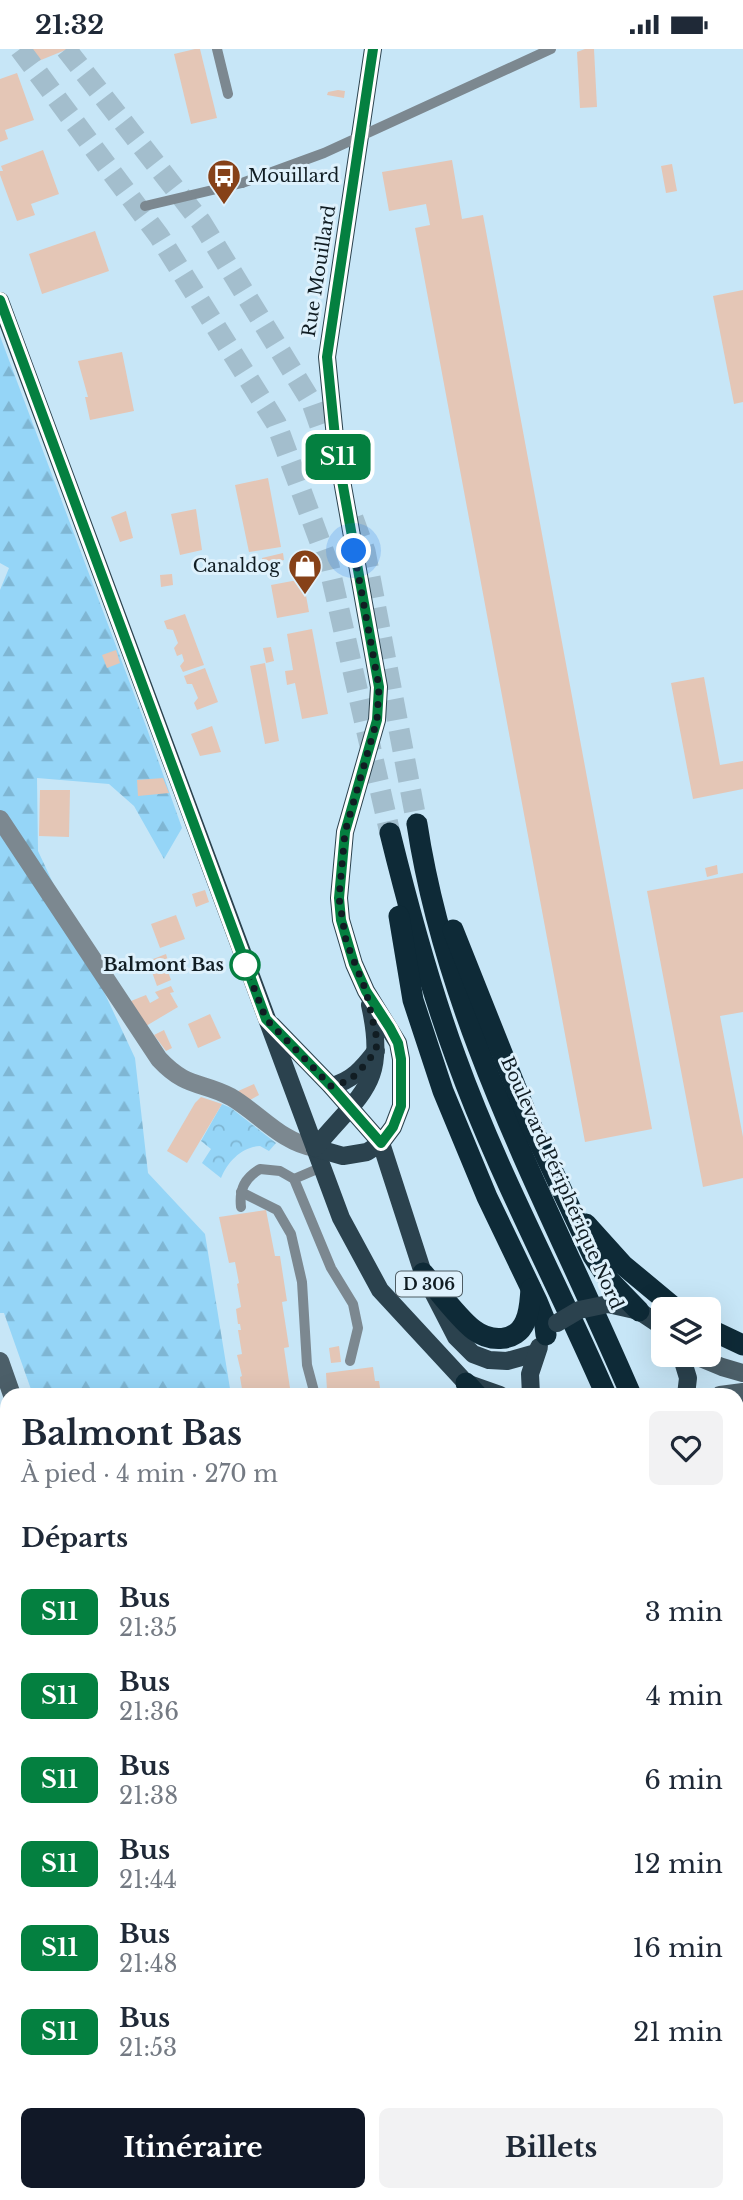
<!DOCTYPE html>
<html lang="fr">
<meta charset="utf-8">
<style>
:root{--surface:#fff;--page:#f2f2f3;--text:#1f2937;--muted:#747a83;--accent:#111827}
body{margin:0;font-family:"Libre Baskerville",serif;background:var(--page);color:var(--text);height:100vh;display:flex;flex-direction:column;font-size:26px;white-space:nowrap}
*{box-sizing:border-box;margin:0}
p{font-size:23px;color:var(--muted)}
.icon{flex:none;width:38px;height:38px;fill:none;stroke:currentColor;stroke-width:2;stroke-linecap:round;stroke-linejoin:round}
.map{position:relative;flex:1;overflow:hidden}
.drawer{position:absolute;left:0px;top:1339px;width:744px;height:814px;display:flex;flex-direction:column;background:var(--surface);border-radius:21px 21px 0 0;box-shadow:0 7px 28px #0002}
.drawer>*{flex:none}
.badge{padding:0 14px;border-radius:10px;font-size:24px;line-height:46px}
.tools{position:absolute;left:651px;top:1248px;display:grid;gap:14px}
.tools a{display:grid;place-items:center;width:70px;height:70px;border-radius:10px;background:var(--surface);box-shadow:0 7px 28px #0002;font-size:35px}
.you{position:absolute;width:35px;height:35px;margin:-18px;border:5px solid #fff;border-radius:50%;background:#1a73e8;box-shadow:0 0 0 10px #1a73e833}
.map>.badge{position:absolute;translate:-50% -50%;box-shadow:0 0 0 4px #fff}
h2{padding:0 21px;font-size:26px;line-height:63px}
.round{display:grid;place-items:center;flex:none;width:74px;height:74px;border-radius:10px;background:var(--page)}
.head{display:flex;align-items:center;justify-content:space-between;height:119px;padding:0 21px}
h1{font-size:33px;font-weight:800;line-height:52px}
.action{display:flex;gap:14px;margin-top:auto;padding:14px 21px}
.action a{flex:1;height:80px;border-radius:10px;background:var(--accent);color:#fff;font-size:28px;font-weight:800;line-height:80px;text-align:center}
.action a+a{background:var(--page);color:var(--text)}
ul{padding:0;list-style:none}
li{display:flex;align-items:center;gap:21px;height:84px;padding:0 21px}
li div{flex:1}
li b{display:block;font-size:26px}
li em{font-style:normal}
li .badge{min-width:77px;font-weight:700;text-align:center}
.status{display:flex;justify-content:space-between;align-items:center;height:49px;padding:0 35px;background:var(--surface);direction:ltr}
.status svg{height:19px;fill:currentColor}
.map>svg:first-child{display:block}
.forest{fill:url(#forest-firs)}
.park{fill:url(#park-crowns)}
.building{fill:#e4c6b6}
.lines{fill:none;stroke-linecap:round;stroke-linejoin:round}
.highway-tunnel{stroke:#a3becd;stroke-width:21;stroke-dasharray:21 10;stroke-linecap:butt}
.lane{stroke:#7c8890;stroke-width:10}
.street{stroke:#7c8890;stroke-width:18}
.secondary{stroke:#4c5f69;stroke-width:18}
.primary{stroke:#2b424e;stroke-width:18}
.highway{stroke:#0e2a37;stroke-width:21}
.lane-bridge{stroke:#7c8890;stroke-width:10}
.primary-bridge{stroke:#2b424e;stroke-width:18}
.line-casing{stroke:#fff;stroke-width:16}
.line{stroke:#048040;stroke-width:10}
.walk{stroke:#111d23;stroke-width:7;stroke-dasharray:0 12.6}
.stop-dot{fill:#fff;stroke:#048040;stroke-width:3.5}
.labels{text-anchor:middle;stroke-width:6;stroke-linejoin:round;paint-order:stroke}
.shield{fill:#def1fc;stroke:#4e5d64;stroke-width:2}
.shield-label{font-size:16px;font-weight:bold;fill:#111d23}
.poi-label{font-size:18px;fill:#111d23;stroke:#def1fc;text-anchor:start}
.street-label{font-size:18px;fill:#111d23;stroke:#def1fc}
.stop-label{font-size:18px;font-weight:bold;fill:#111d23;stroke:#def1fc;text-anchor:end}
</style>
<div class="status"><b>21:32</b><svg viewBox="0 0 49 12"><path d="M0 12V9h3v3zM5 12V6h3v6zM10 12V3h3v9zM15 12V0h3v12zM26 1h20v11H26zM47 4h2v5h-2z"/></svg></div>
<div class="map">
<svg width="743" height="2151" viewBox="0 0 743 2151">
<defs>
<pattern id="forest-firs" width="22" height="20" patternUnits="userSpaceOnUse" patternTransform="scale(1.75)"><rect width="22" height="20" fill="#95d5f7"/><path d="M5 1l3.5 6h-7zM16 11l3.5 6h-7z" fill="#7fb6d3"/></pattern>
<pattern id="park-crowns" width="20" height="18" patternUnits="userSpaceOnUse" patternTransform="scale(1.75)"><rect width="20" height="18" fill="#95d5f7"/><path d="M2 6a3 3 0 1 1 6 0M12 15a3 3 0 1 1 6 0" fill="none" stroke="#7fb6d3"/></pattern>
</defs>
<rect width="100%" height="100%" fill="#c7e6f7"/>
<!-- forest -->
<g class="forest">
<polygon points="0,287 146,677 182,779 164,810 134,757 109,735 37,729 38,802 135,1009 148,1124 205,1185 231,1346 33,1346 4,1264 0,1264 0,541 9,519 0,514"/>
<polygon points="400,2146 541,2146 544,2151 405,2151"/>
</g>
<!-- park -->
<path class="park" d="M222 1055 231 1059 276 1094 269 1102 260 1097C242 1098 228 1112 221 1129L202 1114 211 1100 201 1092Z"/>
<!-- building -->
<g class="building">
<polygon points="30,0 68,0 36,13"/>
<polygon points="195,0 200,0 217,69 191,75 174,5"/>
<polygon points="585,0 594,0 597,58 580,59 577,3"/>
<polygon points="17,24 34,71 5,81 8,90 0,93 0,30"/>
<polygon points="338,41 345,42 344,49 327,46 328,43"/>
<polygon points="43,101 59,145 31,155 35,166 17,172 0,126 0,122 3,122 1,117"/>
<polygon points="452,111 462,170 483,166 652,1080 585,1093 415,179 430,176 426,155 389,162 382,123"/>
<polygon points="672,115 677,142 666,144 661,117"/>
<polygon points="95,182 109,222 42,245 29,205"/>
<polygon points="743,241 743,353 734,355 713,247"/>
<polygon points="122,303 134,362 90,371 85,348 88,348 78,312"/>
<polygon points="268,429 281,498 249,503 235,436"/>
<polygon points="196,460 202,501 180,506 171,465"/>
<polygon points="126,462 133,489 120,493 111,468"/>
<polygon points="283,504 284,511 263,515 262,509"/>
<polygon points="172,525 173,536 161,538 160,526"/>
<polygon points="303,530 309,563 277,569 271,536"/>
<polygon points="185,565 204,616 183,623 180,617 184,612 182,605 177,607 174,599 178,594 173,581 167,580 164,572"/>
<polygon points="312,580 328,665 302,670 295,634 287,636 285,622 293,621 287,585"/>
<polygon points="271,598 274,612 266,614 263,599"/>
<polygon points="116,601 120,614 107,619 102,606"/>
<polygon points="265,614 279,692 265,695 250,617"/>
<polygon points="205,619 218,653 197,661 194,654 198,649 192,635 187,635 184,627"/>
<polygon points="704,628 720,716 743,712 743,740 693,750 671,634"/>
<polygon points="212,677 221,703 200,707 191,685"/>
<polygon points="163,729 169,744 138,747 137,731"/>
<polygon points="40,741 70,741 69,788 39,787"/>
<polygon points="717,816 718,825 707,828 705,819"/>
<polygon points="743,824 743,963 720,967 743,1088 743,1129 703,1138 647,842"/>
<polygon points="205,841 209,853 196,858 192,845"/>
<polygon points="176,866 185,890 160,899 151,875"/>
<polygon points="166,905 169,915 166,917 171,931 157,937 148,912"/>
<polygon points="171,937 174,943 170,944 178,958 146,977 131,952 146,946 150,954 159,949 155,943"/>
<polygon points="210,965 221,989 198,999 188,975"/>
<polygon points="164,981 172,999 166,1002 154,986"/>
<polygon points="254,1035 259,1046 250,1051 236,1043"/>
<polygon points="201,1048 222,1055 187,1114 167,1102 195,1054"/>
<polygon points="266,1161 275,1207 280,1207 287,1252 282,1253 289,1298 284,1299 291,1346 243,1346 240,1328 242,1327 237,1306 242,1305 238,1281 241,1281 240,1275 238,1275 236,1260 241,1258 237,1235 239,1234 235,1213 229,1214 219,1168"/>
<polygon points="339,1297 341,1313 331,1314 329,1299"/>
<polygon points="373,1318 375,1332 379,1332 381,1346 331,1346 330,1340 327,1341 326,1324"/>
<polygon points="743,1394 743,1423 738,1409"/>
<polygon points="7,1412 7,1489 0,1470 0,1414"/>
<polygon points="7,1549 7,1638 0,1641 0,1552"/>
<polygon points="743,1678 743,1693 737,1694 737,1679"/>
<polygon points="7,1704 7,1800 0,1804 0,1707"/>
<polygon points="0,2065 7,2074 7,2146 65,2146 69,2151 11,2151 0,2137"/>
<polygon points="669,2146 682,2146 686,2151 661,2151"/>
</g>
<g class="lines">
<!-- highway-tunnel -->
<g class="highway-tunnel">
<polyline points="20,0 159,187 276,374 329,517 390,784"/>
<polyline points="66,0 201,173 312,354 336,422"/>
<polyline points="353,469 365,502 417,775"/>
<polyline points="737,1943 743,1966"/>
</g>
<!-- lane -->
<g class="lane">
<polyline points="217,0 228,45"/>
<polyline points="145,157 242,134"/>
<polyline points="294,1130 322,1118"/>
<polyline points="241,1143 277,1161 291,1185 302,1233 307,1316 315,1346"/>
<path d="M241 1158C239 1140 245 1129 260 1120L280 1122 294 1130 331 1219 353 1255 358 1279 350 1312"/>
<polyline points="0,1920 7,1928"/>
<polyline points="0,1952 7,1946"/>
<polyline points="0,1996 7,2005"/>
<polyline points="7,2031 7,2033"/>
<polyline points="121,2146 126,2151"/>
<polyline points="322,2146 326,2151"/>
</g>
<!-- street -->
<g class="street">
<path d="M0 770 159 1010C187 1040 201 1032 231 1048 260 1065 281 1093 315 1099"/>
<polyline points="737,1936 743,1939"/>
<polyline points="220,2146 222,2151"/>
<polyline points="289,2146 292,2151"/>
</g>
<!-- secondary -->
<g class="secondary">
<polyline points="693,1306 722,1318 743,1324"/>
<polyline points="0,1312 12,1346"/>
<polyline points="720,1346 743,1343"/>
<polyline points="484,2146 488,2151"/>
</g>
<!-- primary -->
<g class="primary">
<polyline points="0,252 341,1169 380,1241 466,1334 500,1346"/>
<polyline points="272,976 331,1037 381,1094 423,1224 456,1288 473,1305 489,1311 507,1312 536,1304"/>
<path d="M331 1037C352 1032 363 1019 376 1002"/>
<polyline points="315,1099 343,1107 367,1103 381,1094 393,1078 401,1057 401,1010 398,994 366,942 354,915 341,871 339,849 345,783 377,671 379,638 336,398 327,308 373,0"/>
<path d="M315 1099C361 1043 388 1036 370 956"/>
<polyline points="608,1255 639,1262 663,1278"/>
<polyline points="681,1306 688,1329 686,1346"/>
<polyline points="531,1346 530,1325 539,1298"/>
</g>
<!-- highway -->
<g class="highway">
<path d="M417 775C448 979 551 1159 631 1346"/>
<path d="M390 784C409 861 429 936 456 1009 498 1125 557 1233 606 1346"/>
<polyline points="399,867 413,951 443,1042 487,1148 537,1252 544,1269 546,1286"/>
<polyline points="453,881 530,1074 593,1207 609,1231 639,1262"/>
<polyline points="586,1175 623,1216 676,1260"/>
<path d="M423 1224C437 1240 458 1269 474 1281 490 1293 516 1294 525 1273 530 1263 530 1251 531 1240"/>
<polyline points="709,1280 743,1296"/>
<polyline points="466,1334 477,1346"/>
<polyline points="737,1363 743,1362"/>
<polyline points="737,1590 743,1616"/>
<polyline points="737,1713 743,1746"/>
<polyline points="737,1837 743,1869"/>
</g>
<!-- lane-bridge -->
<polyline class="lane-bridge" points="242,134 324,104 551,0"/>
<!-- primary-bridge -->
<polyline class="primary-bridge" points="557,1274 579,1261 608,1255"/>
</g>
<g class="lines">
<!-- line casing -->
<g class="line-casing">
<polyline id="line" points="0,251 266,970 331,1037 381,1094 393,1078 401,1057 401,1010 398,994 390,979 366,942 354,915 341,871 339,849 345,783 377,671 379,638 336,398 327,308 373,0"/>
</g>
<!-- line -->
<use href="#line" class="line"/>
<!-- walk -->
<polyline class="walk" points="245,916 266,970 331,1037 345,1033 357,1025 376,1002 377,990 366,942 346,892 339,849 345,783 377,671 379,638 354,502"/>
</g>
<!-- icons -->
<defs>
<g id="bus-pin" transform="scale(1.75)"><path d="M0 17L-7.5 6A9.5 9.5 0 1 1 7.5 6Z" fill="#864118" stroke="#def1fc"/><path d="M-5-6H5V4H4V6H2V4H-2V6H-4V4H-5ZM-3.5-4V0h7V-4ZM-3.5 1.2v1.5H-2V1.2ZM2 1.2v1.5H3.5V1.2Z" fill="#fff"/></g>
<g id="shop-pin" transform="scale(1.75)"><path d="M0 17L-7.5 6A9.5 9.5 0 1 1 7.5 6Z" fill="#864118" stroke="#def1fc"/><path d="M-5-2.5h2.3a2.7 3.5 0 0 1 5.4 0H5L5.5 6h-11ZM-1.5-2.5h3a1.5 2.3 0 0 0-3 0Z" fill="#fff"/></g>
</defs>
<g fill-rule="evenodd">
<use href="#bus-pin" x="224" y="127"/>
<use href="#shop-pin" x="305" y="517"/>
</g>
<!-- markers -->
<circle class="stop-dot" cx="245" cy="916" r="14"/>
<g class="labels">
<!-- shield labels -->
<rect class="shield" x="396" y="1222.5" width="66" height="25" rx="5"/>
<g class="shield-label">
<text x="429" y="1241">D 306</text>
</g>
<!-- poi labels -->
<g class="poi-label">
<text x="248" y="133">Mouillard</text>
<text x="280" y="523" text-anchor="end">Canaldog</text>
</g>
<!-- street labels -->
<g class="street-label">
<text transform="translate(319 222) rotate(-81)" y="6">Rue Mouillard</text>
<text transform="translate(562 1134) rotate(66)" y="6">Boulevard Périphérique Nord</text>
</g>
<!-- stop labels -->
<g class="stop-label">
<text x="224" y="922">Balmont Bas</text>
</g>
</g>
</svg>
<div class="tools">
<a><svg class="icon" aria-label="layers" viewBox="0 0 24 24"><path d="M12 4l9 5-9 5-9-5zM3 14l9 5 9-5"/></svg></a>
</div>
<div class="you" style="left:354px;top:502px"></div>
<b class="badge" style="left:338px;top:408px;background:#048040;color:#fff">S11</b>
<section class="drawer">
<div class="head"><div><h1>Balmont Bas</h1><p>À pied · 4 min · 270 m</p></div><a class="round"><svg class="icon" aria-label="heart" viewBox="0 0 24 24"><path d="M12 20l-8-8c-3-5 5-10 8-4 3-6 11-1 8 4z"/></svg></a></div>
<h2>Départs</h2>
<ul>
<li><span class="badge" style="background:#048040;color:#fff">S11</span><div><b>Bus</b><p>21:35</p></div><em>3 min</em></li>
<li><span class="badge" style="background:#048040;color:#fff">S11</span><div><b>Bus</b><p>21:36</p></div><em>4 min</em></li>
<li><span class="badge" style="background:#048040;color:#fff">S11</span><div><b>Bus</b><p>21:38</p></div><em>6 min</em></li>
<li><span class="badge" style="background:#048040;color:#fff">S11</span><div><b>Bus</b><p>21:44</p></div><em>12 min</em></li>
<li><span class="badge" style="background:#048040;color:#fff">S11</span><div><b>Bus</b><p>21:48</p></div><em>16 min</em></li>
<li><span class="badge" style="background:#048040;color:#fff">S11</span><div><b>Bus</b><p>21:53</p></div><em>21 min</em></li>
</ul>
<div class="action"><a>Itinéraire</a><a>Billets</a></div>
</section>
</div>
